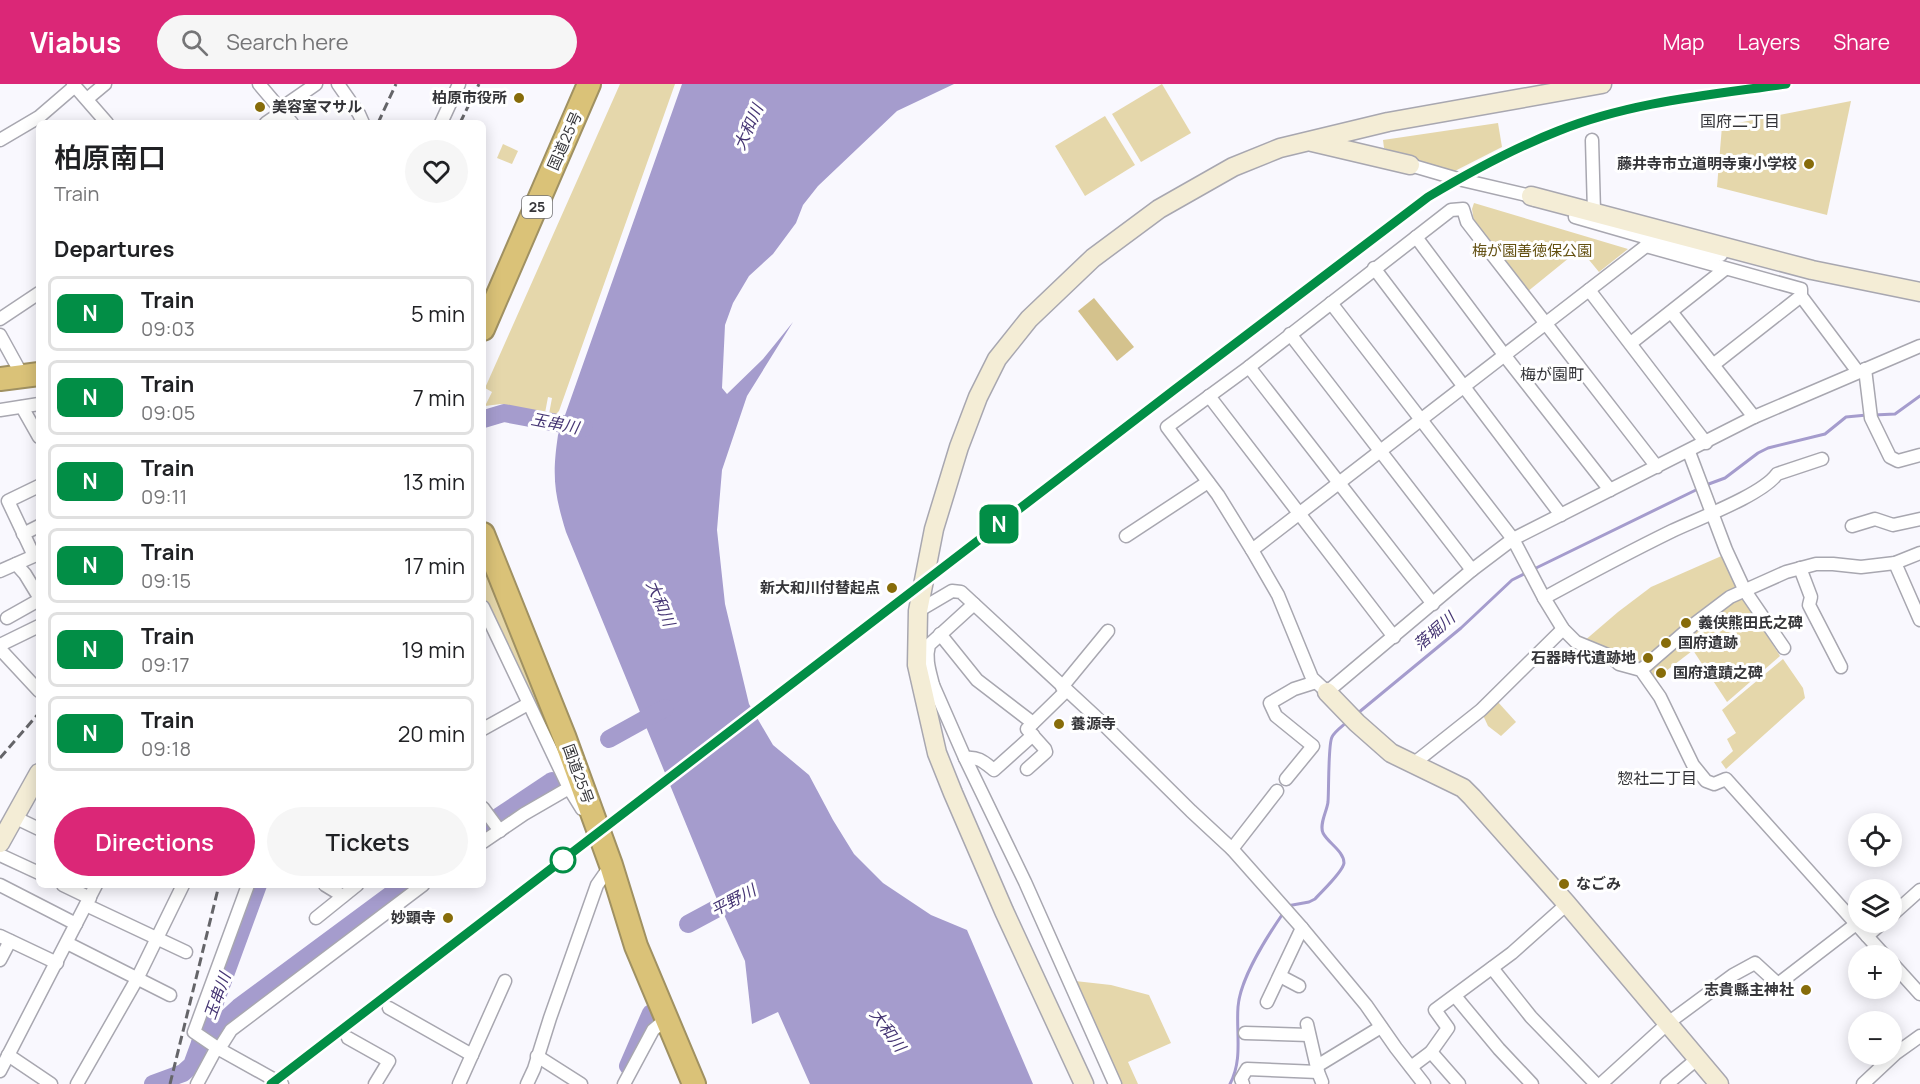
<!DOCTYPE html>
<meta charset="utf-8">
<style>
:root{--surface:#fff;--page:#f6f6f6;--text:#202124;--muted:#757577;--line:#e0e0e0;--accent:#db2777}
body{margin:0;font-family:Manrope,"Noto Sans JP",sans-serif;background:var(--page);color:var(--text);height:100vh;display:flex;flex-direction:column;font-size:22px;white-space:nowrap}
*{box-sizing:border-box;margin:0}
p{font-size:20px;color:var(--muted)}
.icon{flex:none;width:33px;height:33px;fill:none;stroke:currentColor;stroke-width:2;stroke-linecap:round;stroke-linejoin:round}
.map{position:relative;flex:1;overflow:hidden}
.details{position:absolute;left:36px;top:36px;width:450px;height:768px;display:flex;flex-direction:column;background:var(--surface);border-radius:9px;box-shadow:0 3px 15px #0003}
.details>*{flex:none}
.badge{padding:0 12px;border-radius:9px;font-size:21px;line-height:39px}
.controls{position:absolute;left:1848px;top:729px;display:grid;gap:12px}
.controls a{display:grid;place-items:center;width:54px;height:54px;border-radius:50%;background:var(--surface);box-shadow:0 3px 15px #0003;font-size:30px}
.map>.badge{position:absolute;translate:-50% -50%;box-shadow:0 0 0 3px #fff}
h2{padding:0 18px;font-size:22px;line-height:54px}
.round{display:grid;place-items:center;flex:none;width:63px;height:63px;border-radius:32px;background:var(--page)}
.head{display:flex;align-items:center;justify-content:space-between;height:102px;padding:0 18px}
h1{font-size:28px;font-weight:600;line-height:45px}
.primary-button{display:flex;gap:12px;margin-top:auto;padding:12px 18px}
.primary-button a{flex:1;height:69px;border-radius:36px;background:var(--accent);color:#fff;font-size:24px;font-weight:600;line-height:69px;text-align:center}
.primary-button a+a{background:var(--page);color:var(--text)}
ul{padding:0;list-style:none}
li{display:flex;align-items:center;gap:18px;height:75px;margin:0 12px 9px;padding:0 6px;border:3px solid var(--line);border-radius:9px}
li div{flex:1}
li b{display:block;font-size:22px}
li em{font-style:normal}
li .badge{min-width:66px;font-weight:700;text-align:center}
header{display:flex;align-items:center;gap:36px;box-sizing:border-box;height:84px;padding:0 30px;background:var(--accent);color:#fff}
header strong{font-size:28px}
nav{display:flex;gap:33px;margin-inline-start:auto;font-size:21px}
.search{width:420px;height:54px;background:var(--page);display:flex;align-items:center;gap:15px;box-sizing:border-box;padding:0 21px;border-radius:33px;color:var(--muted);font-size:22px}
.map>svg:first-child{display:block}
.green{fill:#e5d7ab}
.forest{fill:#d4c28d}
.water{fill:#a59ccd}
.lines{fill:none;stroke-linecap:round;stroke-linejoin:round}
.stream{stroke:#a59ccd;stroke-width:3}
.river{stroke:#a59ccd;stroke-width:18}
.street-casing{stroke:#a8a7b0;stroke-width:15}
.secondary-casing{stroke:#a8a7b0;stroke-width:21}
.highway-casing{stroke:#a09162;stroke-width:26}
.street{stroke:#fff;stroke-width:12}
.secondary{stroke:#f4edd6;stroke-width:18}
.highway{stroke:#dac278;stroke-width:22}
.rail{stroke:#656569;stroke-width:3;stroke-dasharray:9 4.5;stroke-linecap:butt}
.line-casing{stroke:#fff;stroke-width:14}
.line{stroke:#028e46;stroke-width:9}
.poi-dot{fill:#876c0a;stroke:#fff;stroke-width:2}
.stop-dot{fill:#fff;stroke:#028e46;stroke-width:3}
.labels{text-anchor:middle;stroke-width:6;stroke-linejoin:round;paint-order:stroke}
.shield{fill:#fff;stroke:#727274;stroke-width:1.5}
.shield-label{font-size:14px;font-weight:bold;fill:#353539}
.poi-label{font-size:15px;font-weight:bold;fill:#353539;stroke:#fff;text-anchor:end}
.street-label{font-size:15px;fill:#353539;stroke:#fff}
.park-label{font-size:15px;fill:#635011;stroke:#fff}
.neighbourhood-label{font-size:16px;fill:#353539;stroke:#fff}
.water-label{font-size:16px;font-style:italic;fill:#463674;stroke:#fff}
</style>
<header>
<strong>Viabus</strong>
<div class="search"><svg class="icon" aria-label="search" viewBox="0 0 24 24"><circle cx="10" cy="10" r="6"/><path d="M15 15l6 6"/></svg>Search here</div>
<nav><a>Map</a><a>Layers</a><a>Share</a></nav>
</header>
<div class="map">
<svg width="1920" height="1000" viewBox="0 0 1920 1000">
<rect width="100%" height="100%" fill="#f9f8fe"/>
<!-- green -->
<g class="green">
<polygon points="620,0 675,0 559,327 556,330 549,330 552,314 548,313 545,329 501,320 485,322 492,308 485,304"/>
<polygon points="1162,0 1191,49 1141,78 1112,30"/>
<polygon points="1851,17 1827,131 1717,103 1722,42"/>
<polygon points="1105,32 1135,81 1085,112 1055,62"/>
<polygon points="1498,39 1502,63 1449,90 1384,64 1383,56"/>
<polygon points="503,60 518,67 512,80 497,74"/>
<polygon points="1474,119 1628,165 1599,188 1580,165 1527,208 1474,138 1472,125"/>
<polygon points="1726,470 1742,505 1641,582 1627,580 1583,558 1618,528 1651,503"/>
<polygon points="483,478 571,701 483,512"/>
<polygon points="1744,515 1780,572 1727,618 1685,554 1730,518"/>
<polygon points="1682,553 1692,567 1653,597 1645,586"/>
<polygon points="1783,575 1803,604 1805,614 1726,685 1721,678 1733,667 1727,655 1736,649 1722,626"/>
<polygon points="1497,617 1516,638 1501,652 1488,642 1482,629"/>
<polygon points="1075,897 1111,901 1149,911 1171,959 1128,978 1138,1000 1122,1000"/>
</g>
<!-- forest -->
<polygon class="forest" points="1094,214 1134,263 1117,277 1078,227"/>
<!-- water -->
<path class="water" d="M682 0H954L897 27 818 102 803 121 796 139 773 170 749 192 733 219 725 241 722 304 727 310 763 275 793 238 747 312 722 386 717 446 725 520 749 620 773 661 809 691 833 736 854 770 883 799 931 831 967 846 1033 1000H810L778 928 752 940 745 877 716 813 566 448C554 409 552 392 558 351Z"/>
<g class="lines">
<!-- stream -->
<g class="stream">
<polyline points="1874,331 1895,330 1920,312"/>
<polyline points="1706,401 1725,394 1758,369 1768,364 1825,350 1846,333 1867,331"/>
<polyline points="1534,485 1700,404"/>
<polyline points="1358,629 1461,544 1512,496 1528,488"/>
<path d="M1287 822 1309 818 1315 815C1321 808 1343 788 1344 779 1344 767 1328 759 1323 749 1319 740 1327 727 1328 718 1329 706 1328 660 1332 653 1335 647 1343 642 1348 637"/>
<path d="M1230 1000C1243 975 1236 950 1238 923 1240 895 1268 851 1284 828"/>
</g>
<!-- river -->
<g class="river">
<polyline points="484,335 504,329 584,344"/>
<polyline points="609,655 665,624"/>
<polyline points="483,743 552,697"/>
<polyline points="688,840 742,811"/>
<polyline points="200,959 239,923 404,801"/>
<polyline points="628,982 651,929"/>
<polyline points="153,1000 183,989 192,981 258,801"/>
</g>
<!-- street casing -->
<g class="street-casing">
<g id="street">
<polyline points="73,0 107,39"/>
<polyline points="259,0 292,39"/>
<polyline points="338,0 359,30 363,39"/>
<polyline points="87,15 105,0"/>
<polyline points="280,25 316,0"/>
<polyline points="266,39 282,28"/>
<polyline points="441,39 459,0"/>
<polyline points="0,56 39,33 75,2"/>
<polyline points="1592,56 1594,128"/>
<polyline points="1410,81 1458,95 1531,112 1535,116"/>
<polyline points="1575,133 1648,154 1721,171"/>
<polyline points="1416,153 1505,272 1610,406"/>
<polyline points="1647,156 1646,162 1801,205 1801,212 1858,288"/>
<polyline points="1374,184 1561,431"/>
<polyline points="1589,206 1706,359"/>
<polyline points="1331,219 1513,455 1544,514 1563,545 1576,558 1610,572 1619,580 1641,586 1660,613 1693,681 1706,697 1714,700 1726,695 1885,872"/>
<polyline points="1672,229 1754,333"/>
<polyline points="0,235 39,209"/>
<polyline points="1290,250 1472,486"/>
<polyline points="0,251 22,291"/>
<polyline points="1631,259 1725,185"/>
<polyline points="1713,281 1801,212"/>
<polyline points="1249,283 1433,520"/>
<polyline points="1865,285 1871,334 1890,373 1898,377 1920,371"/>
<polyline points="1209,312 1394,553"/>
<polyline points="22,323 39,353"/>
<polyline points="0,326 39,320"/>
<polyline points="1689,368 1726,466 1745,507 1784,564"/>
<polyline points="1657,383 1467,138 1463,125 1451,126 1249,283 1167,343 1218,411 1252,466 1278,511 1312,594 1327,608 1472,486 1513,455 1754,333 1920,262"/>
<polyline points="1852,442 1875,435 1893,441 1920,435"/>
<polyline points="23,450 39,442"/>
<polyline points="1126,452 1208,398"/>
<polyline points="1252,466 1646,162"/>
<polyline points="1895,479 1920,536"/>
<polyline points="16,480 25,490 39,513"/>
<polyline points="1800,484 1811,513 1809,521 1841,583"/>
<polyline points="0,487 34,472 8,417 39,402"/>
<path d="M1544 514C1586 491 1629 468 1672 447 1697 435 1762 411 1777 390L1822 375"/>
<polyline points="483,523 569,704 582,725"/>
<polyline points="918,527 952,507 961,508 1096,633 1191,727 1232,765 1302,844 1366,921 1396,964 1424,1000"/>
<polyline points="7,534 39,516"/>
<polyline points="940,550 977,596 1033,639"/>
<polyline points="0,561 39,542"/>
<polyline points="0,565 39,607"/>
<polyline points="1641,586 1693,541 1730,513 1786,488 1816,480 1833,480 1861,483 1895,479 1920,469"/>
<polyline points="919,589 933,601 965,674 1025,798 1115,1000"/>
<path d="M933 601C930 588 925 575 929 561L974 520"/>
<polyline points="1062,603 1108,547"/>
<polyline points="483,645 528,620"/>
<path d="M965 674C978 672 984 678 994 686L1033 651"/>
<polyline points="1413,680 1481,626 1563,545"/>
<polyline points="1027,685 1046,668 1045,665 1027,645 1066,607"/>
<polyline points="1286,695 1313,662 1276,632 1270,619 1294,605 1316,598"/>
<polyline points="483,724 500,747"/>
<polyline points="14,733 39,745"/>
<polyline points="483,758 524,730 569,704"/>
<polyline points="1232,765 1277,707"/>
<polyline points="0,771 39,789"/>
<polyline points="0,801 76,840"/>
<polyline points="63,801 90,814"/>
<polyline points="325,801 343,812"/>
<polyline points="86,821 186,868"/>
<polyline points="1892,831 1920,806"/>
<polyline points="316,834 357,801"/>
<polyline points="0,852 57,879"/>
<polyline points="1867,852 1883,838"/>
<polyline points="67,859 170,911"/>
<polyline points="0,876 10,857"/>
<polyline points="1892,879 1920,910"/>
<polyline points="1492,884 1531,933 1596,1000"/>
<polyline points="1280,892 1299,902"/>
<polyline points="1455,912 1499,965 1532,1000"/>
<polyline points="1267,918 1302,844"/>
<polyline points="389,924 472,971"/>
<polyline points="1307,940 1318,988 1322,998"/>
<polyline points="1245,949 1309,951"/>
<polyline points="348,954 389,977 375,1000"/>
<polyline points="219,965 194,948 248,801"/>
<polyline points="1431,968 1459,1000"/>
<polyline points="8,971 51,1000"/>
<polyline points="537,972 581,1000"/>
<polyline points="1317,982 1381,943"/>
<polyline points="1411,983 1431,968 1448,944 1435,926 1512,869 1567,820"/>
<polyline points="0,987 96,801"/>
<polyline points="77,1000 137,895 183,801"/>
<polyline points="197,1000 217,963"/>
<polyline points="282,1000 219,965 231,946 423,801"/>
<polyline points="459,1000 505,897"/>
<polyline points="527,1000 534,985 550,934 597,801 611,781"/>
<polyline points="624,1000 653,946 666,935"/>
<polyline points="1243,1000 1241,995 1247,985 1318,988"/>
<polyline points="1601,1000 1668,939 1733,891 1755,879 1778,900 1856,840"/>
<polyline points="1667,1000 1697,975"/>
<polyline points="1863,1000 1895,970 1920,952"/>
</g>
</g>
<!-- secondary casing -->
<g class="secondary-casing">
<g id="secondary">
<polyline points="1312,58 1410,81"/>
<polyline points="1531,112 1812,186 1920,208"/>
<polyline points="1327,608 1357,639 1391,669 1463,704 1472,713 1567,820 1719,1000"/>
<polyline points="0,759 39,689"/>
<polyline points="1084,1000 1004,827 953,709 937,669 917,581 918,527 934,445 959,363 978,313 997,275 1029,235 1093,174 1159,125 1233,83 1280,64 1388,38 1602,0"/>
</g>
</g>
<!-- highway casing -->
<g class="highway-casing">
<g id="highway">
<polyline points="483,245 589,0"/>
<polyline points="0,295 39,290"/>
<polyline points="483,450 564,652 611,781 636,862 694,1000"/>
</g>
</g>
<!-- street -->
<use href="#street" class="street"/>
<!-- secondary -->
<use href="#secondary" class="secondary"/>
<!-- highway -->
<use href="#highway" class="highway"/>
<!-- rail -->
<g class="rail">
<polyline points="378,39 396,0"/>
<polyline points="460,39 479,0"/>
<polyline points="0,674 39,629"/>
<polyline points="170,1000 219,801"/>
<path d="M271 1000 1155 321 1428 113C1470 88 1512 64 1558 47 1630 18 1710 11 1786 0"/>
</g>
</g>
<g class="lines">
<!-- line casing -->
<g class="line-casing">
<path id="line" d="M271 1000 1174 306 1428 113C1470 88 1512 65 1558 47 1630 18 1709 11 1786 0"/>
</g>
<!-- line -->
<use href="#line" class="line"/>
</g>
<!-- markers -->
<g class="poi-dot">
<circle cx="519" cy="14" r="6"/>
<circle cx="260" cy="23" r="6"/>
<circle cx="1809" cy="80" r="6"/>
<circle cx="892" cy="504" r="6"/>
<circle cx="1686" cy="539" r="6"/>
<circle cx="1666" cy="559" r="6"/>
<circle cx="1648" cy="574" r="6"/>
<circle cx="1661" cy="589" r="6"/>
<circle cx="1059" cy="640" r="6"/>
<circle cx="1564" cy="800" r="6"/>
<circle cx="448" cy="834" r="6"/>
<circle cx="1806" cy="906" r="6"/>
</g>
<circle class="stop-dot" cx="563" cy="776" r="12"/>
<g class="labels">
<!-- shield labels -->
<rect class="shield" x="522" y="112" width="30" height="22" rx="4.5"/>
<g class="shield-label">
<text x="537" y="128">25</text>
</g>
<!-- poi labels -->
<g class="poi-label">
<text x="507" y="19">柏原市役所</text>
<text x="272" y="28" text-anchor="start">美容室マサル</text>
<text x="1797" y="85">藤井寺市立道明寺東小学校</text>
<text x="880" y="509">新大和川付替起点</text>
<text x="1698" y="544" text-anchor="start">義侠熊田氏之碑</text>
<text x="1678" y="564" text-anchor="start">国府遺跡</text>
<text x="1636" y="579">石器時代遺跡地</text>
<text x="1673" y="594" text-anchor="start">国府遺蹟之碑</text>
<text x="1071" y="645" text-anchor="start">養源寺</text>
<text x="1576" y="805" text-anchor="start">なごみ</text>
<text x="436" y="839">妙顕寺</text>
<text x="1794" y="911">志貴縣主神社</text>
</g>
<!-- street labels -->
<g class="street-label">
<text transform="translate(565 57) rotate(-66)" y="5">国道25号</text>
<text transform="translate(578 690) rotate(70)" y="5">国道25号</text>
</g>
<!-- park labels -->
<g class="park-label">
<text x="1532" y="172">梅が園善徳保公園</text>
</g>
<!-- neighbourhood labels -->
<g class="neighbourhood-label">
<text x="1740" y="43">国府二丁目</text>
<text x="1552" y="296">梅が園町</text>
<text x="1657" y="700">惣社二丁目</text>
</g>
<!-- water labels -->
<g class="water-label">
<text transform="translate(748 43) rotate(-66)" y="6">大和川</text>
<text transform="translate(555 339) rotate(11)" y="6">玉串川</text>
<text transform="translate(661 519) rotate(67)" y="6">大和川</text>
<text transform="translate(1434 547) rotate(-41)" y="6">落堀川</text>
<text transform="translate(733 816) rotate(-28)" y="6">平野川</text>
<text transform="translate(217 912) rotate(-70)" y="6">玉串川</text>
<text transform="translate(888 946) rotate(54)" y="6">大和川</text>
</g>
</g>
</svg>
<div class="controls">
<a><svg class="icon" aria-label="locate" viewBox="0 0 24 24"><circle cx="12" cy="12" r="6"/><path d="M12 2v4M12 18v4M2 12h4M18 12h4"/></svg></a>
<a><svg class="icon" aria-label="layers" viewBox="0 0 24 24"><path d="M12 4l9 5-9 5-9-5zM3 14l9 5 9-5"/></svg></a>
<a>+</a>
<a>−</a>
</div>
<b class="badge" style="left:999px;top:440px;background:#028e46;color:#fff">N</b>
<section class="details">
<div class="head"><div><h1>柏原南口</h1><p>Train</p></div><a class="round"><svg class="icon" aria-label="heart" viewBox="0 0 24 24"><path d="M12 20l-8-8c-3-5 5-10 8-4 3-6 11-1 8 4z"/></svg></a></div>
<h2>Departures</h2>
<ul>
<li><span class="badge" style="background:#028e46;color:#fff">N</span><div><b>Train</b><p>09:03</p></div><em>5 min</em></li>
<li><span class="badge" style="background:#028e46;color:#fff">N</span><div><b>Train</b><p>09:05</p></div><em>7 min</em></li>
<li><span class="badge" style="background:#028e46;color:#fff">N</span><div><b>Train</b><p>09:11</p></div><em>13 min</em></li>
<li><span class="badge" style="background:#028e46;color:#fff">N</span><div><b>Train</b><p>09:15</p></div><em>17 min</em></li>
<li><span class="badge" style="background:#028e46;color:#fff">N</span><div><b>Train</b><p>09:17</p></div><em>19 min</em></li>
<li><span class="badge" style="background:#028e46;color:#fff">N</span><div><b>Train</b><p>09:18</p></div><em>20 min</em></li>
</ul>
<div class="primary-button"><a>Directions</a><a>Tickets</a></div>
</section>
</div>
